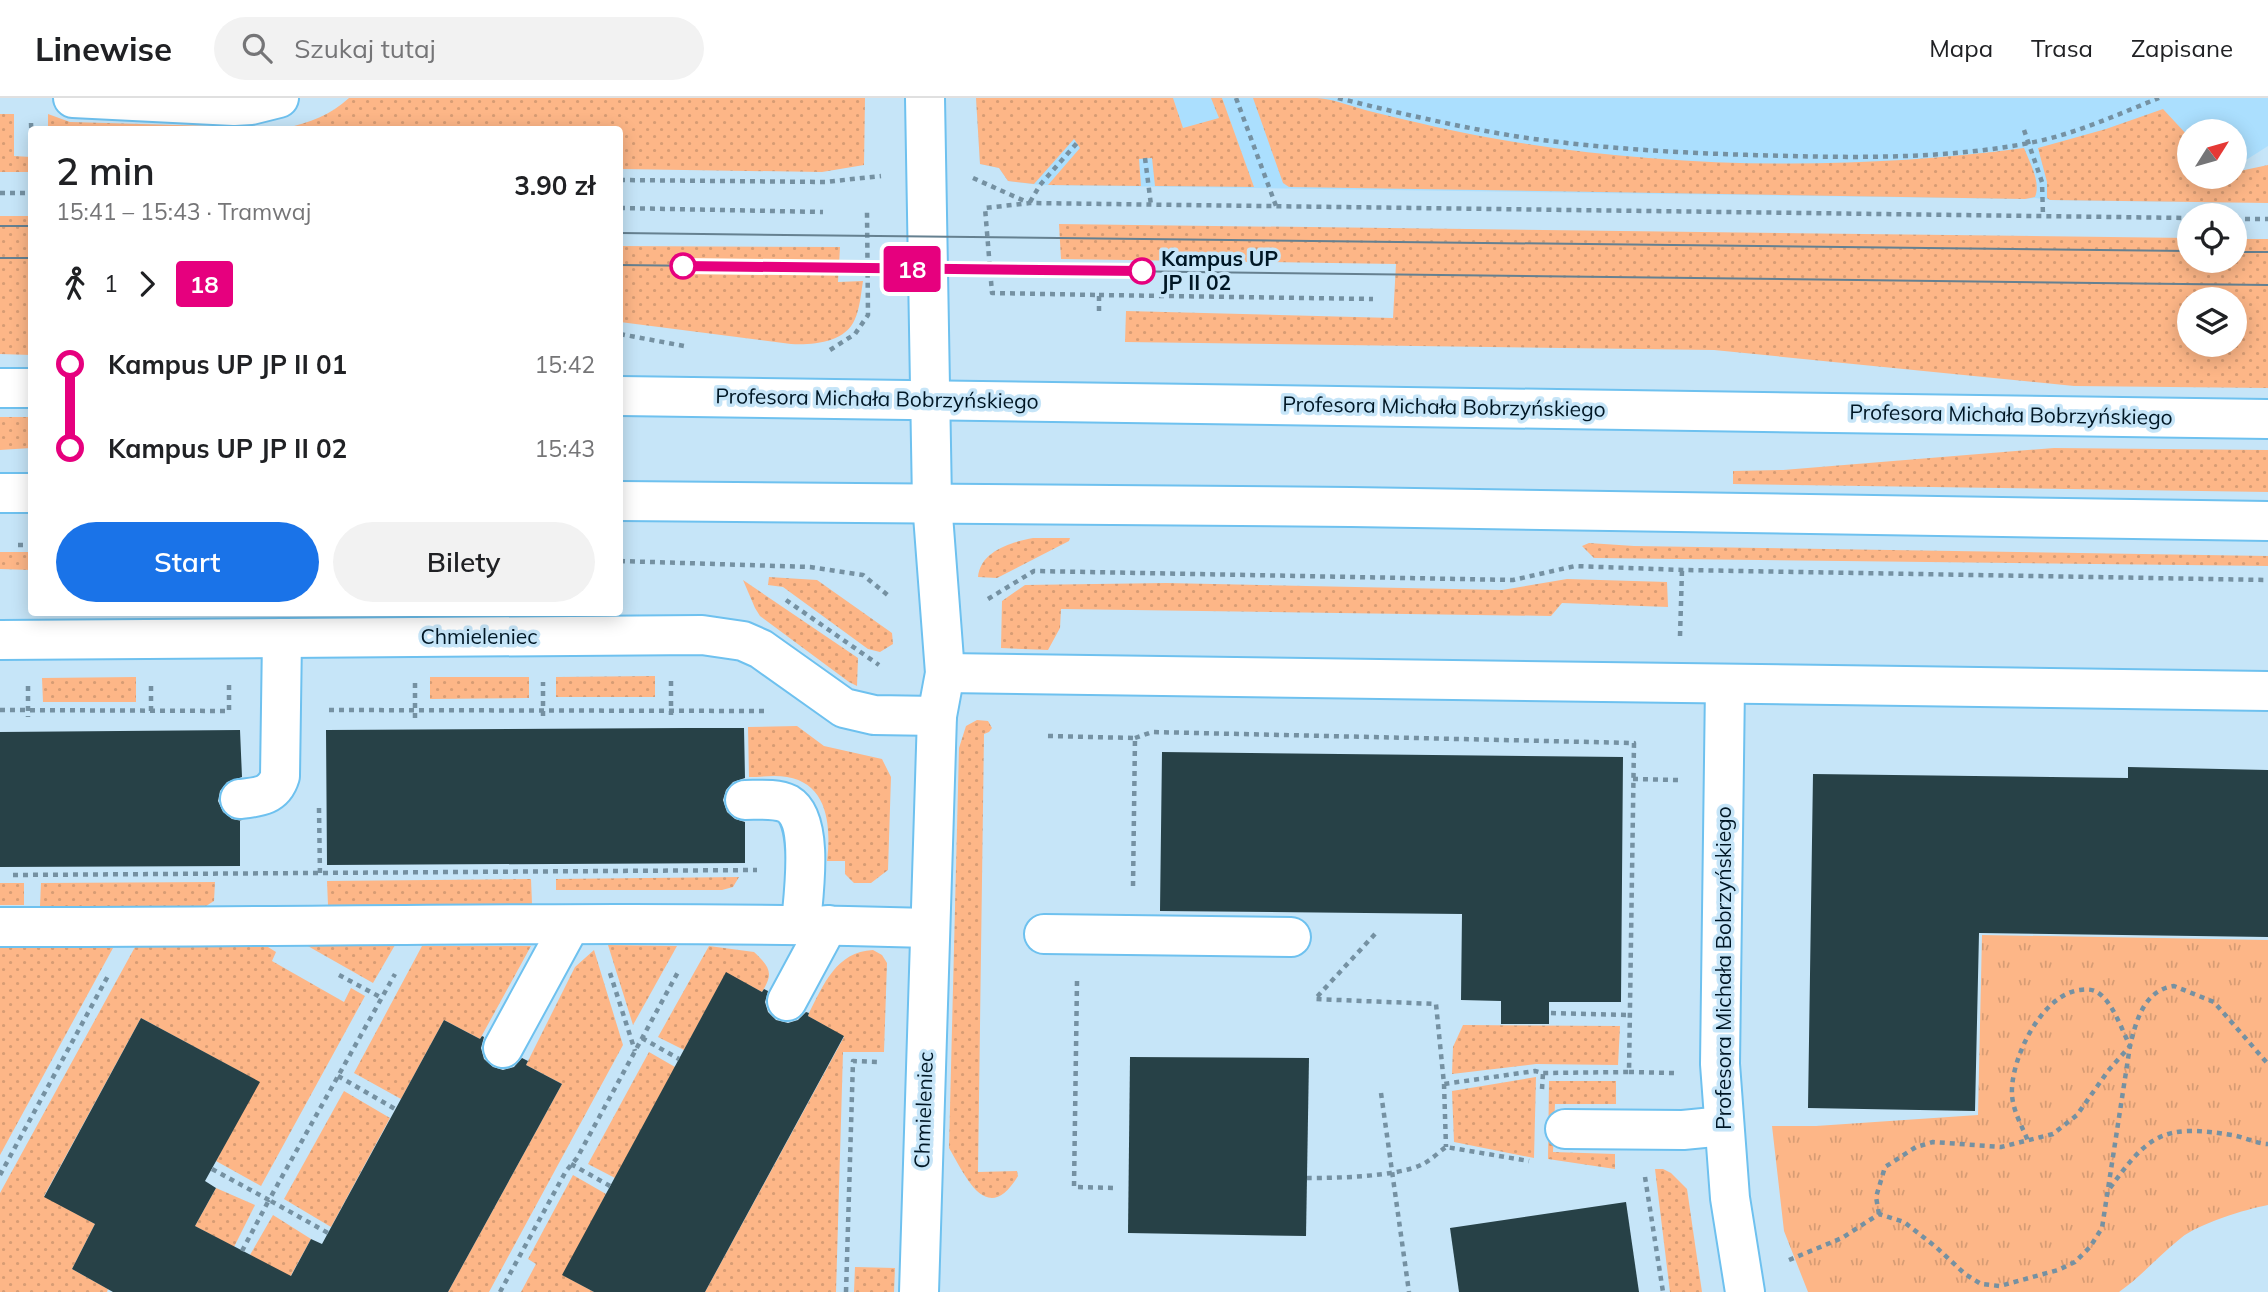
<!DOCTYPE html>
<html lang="pl">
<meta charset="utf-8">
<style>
:root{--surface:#fff;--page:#f2f2f2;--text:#202124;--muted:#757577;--line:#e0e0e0;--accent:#1a73e8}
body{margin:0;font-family:Mulish,sans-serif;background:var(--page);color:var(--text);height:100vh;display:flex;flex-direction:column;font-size:26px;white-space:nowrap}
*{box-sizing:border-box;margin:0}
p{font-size:23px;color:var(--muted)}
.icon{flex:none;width:38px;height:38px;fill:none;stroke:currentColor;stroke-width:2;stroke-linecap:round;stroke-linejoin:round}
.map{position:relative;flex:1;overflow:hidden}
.side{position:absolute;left:28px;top:28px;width:595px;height:490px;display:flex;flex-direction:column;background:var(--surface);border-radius:7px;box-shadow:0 4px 18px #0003}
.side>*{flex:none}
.badge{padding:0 14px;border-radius:5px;font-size:24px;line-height:46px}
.needle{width:46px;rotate:53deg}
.tools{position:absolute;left:2177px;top:21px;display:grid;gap:14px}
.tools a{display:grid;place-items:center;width:70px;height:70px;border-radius:50%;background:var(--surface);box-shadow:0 4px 18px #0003;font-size:35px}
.map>.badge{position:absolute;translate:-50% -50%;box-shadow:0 0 0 4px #fff}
.legs{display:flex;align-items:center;gap:10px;height:77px;padding:0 28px;font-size:23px}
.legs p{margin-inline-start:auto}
.overview{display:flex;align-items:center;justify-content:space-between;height:119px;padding:0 28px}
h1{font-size:38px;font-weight:600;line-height:52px}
.cta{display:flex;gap:14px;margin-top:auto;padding:14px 28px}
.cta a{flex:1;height:80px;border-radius:42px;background:var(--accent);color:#fff;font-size:28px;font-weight:600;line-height:80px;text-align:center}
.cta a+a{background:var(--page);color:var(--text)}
ul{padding:0 28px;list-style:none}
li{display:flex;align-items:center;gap:24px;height:84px;font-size:26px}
li i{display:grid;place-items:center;width:10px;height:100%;margin:0 9px;background:currentColor}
li i::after{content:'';width:18px;height:18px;margin:-9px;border:5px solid;border-radius:50%;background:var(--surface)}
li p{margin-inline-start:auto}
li:first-child i{background:linear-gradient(#0000 50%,currentColor 0)}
li:last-child i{background:linear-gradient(currentColor 50%,#0000 0)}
header{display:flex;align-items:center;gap:42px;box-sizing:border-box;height:98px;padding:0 35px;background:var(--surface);border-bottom:2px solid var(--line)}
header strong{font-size:33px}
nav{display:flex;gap:38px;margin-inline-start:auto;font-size:24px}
.search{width:490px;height:63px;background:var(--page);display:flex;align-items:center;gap:18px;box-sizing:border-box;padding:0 24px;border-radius:38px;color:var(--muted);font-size:26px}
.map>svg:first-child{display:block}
.built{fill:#abdffe}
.grass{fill:url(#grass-dots);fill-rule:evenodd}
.park{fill:url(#park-tufts)}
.building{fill:#274147}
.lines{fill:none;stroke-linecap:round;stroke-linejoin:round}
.minor-casing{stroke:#6ec1ef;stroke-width:42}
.major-casing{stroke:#6ec1ef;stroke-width:42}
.path{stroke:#7591a2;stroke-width:4.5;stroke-dasharray:5 5;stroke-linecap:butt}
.minor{stroke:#fff;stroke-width:38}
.major{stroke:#fff;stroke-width:38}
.tram{stroke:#658090;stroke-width:2}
.line-1-casing{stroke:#fff;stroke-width:16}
.line-1{stroke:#e6007e;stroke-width:10}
.stop-1-dot{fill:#fff;stroke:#e6007e;stroke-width:3.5}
.labels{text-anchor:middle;stroke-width:7;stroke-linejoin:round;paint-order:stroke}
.stop-label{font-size:21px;font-weight:bold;fill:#001725;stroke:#c6e5f8;text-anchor:start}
.street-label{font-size:21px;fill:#001725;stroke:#c6e5f8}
</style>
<header>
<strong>Linewise</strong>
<div class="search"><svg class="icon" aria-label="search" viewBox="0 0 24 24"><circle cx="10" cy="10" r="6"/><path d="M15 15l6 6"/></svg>Szukaj tutaj</div>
<nav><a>Mapa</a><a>Trasa</a><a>Zapisane</a></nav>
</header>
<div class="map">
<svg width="2268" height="1194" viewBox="0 0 2268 1194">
<defs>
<pattern id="grass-dots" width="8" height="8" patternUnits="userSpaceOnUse" patternTransform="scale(1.75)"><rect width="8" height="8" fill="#fdb687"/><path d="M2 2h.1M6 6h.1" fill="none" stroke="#d79c74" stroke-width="1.8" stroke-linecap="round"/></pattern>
<pattern id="park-tufts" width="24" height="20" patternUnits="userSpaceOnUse" patternTransform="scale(1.75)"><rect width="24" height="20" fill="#fdb687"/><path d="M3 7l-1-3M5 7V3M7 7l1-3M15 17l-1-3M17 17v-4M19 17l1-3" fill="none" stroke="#d79c74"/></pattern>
</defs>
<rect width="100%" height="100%" fill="#c6e5f8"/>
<!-- built -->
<polygon class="built" points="976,0 2268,0 2268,48 2235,69 2235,33 2189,33 2189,79 2183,104 2050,102 2035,100 2025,101 1040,87 1008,83 999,70 980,66"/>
<!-- grass -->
<g class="grass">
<path d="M349 0H865L864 67 822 74 620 71V32L48 31V16L70 24 285 30C310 25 330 17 349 0Z"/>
<polygon points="976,0 1173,0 1183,30 1219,20 1211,0 1222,0 1254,89 1155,88 1152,60 1139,61 1141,88 1048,87 1080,50 1074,41 1034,86 1008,83 999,70 980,66"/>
<path d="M1253 0C1274 0 1296 0 1317 0 1335 1 1355 10 1373 14 1414 24 1456 34 1497 41 1671 71 1850 73 2024 50 2030 65 2041 84 2035 99L2025 101 1289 89 1283 85Z"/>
<polygon points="2163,11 2189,39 2189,79 2235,79 2235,74 2268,67 2268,105 2050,102 2047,100 2047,84 2038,50 2106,31"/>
<polygon points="0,16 14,16 14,58 31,59 31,74 0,74"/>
<polygon points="0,118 31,118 31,257 0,256"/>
<path d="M1059 126 2189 140V163H2235V141H2268V290L2074 288 1714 252 1125 244 1126 213 1393 220 1396 166 1061 161ZM2189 201H2235V247H2189Z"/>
<path d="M620 148 840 149 838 184 863 183C861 195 860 210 855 221 845 245 813 247 791 246L620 224Z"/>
<polygon points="0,319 31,319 31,350 0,352"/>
<polygon points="2054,350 2268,352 2268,394 1733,386 1733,373 1783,372"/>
<path d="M1033 440H1070L1069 443 997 480 978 479C980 453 1012 444 1033 440Z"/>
<polygon points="1589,445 1634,448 2268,458 2268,468 1594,460 1582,448"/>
<polygon points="0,454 31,454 31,472 0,471"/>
<polygon points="769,479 817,482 892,535 893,546 880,554 868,551 783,489 768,487"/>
<polygon points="1567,481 1667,484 1668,509 1562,505 1551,518 1061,511 1060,530 1048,552 1001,550 1002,503 1025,487 1166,485 1502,492"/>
<polygon points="743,482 858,560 857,588 849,584 760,518 755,510"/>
<polygon points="655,578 655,599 556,599 556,579"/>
<polygon points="136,579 136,604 43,604 42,580"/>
<polygon points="430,579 529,579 529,600 430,601"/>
<path d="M977 622 988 623 992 630 989 634 984 636 978 1074 1017 1073 1018 1078C987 1129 966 1079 949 1050L959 650 966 628Z"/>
<path d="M797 628 824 648 882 661 891 679 888 772 871 785H854L845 776V763H827C831 730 829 686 787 679 775 677 761 679 749 679L748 629Z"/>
<polygon points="739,779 733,789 722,792 556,792 556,781"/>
<polygon points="531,781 532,806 328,807 327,783"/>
<polygon points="215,784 214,803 206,808 40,808 41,785"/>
<rect x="0" y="785" width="24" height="22"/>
<polygon points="306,847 395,847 373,885"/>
<polygon points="608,847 677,848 633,927"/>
<polygon points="422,848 531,848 480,941 444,922 401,1001 354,975"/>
<path d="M709 848 754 854C770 869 774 875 762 894L726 875 684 952 658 939Z"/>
<polygon points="135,849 268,849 276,854 272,863 344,904 351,890 365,898 261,1088 216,1063 259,984 141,920 44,1098 95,1126 72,1171 108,1191 107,1194 0,1194 0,1095"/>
<polygon points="0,850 113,850 0,1057"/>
<polygon points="594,852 623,947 489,1194 448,1194 562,986 526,967 575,869"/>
<path d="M873 852 882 857 887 865 884 954H843L836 1194H705L844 939 808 918 809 915C824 886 836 854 873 852Z"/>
<polygon points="1463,927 1620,928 1618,967 1536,966 1452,976 1453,949"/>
<polygon points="649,954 675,969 615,1080 588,1066"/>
<polygon points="1536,979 1534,1060 1454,1044 1452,993"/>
<polygon points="1549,983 1616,983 1616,1006 1555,1006 1553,1054 1615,1056 1615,1071 1548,1061"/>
<polygon points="344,993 390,1020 331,1129 284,1101"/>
<polygon points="1655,1071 1663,1071 1671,1075 1687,1091 1702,1194 1670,1194"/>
<polygon points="573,1077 606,1096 563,1177 594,1194 521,1194 536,1166 528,1161"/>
<polygon points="216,1090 255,1107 234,1149 195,1128"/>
<polygon points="273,1117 311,1141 290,1179 250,1157"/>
<polygon points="855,1169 895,1170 894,1194 854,1194"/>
</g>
<!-- park -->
<path class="park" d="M1982 837 2268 842V1107C2246 1111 2198 1126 2181 1140 2159 1157 2142 1178 2119 1194H1808L1784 1133 1772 1028H1816L1978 1017Z"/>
<!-- building -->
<g class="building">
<polygon points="686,630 744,630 745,680 733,684 726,692 723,702 727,714 735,721 745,724 745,765 327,767 326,632"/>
<polygon points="240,632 242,679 227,684 220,693 218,703 223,714 232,721 242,723 240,723 240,768 0,769 0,634"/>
<polygon points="1162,654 1623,659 1621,904 1549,904 1549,926 1501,926 1501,903 1461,902 1462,816 1160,813"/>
<polygon points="2128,669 2268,672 2268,839 1979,835 1975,1013 1808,1010 1813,676 2128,680"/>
<polygon points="726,874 762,894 764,891 768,893 765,904 768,914 776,922 788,925 798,922 806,914 809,915 808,918 844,938 705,1194 594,1194 562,1177"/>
<polygon points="141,920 260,984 205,1083 216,1090 195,1128 291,1178 311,1141 322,1146 444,922 480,941 482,938 484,939 481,950 484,961 493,969 503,972 514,969 522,960 528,963 526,967 562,986 448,1194 113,1194 72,1171 95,1126 44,1099"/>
<polygon points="1130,959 1309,960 1306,1138 1128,1135"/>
<polygon points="1626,1104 1639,1194 1459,1194 1450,1130"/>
</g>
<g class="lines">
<!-- minor casing -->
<g class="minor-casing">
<g id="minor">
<polyline points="73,0 234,8 251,7 279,0"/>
<polyline points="0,542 702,537 743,543 761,551 844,610 874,617 937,618"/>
<polyline points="945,575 2268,593"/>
<polyline points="1725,587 1720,966 1730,1100 1745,1194"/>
<path d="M240 701C259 699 274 698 280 678L282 540"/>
<path d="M745 702C758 702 776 700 788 706 815 722 803 799 801 826"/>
<path d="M0 829C310 830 619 821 929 830"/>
<polyline points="1044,836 1291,839"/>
<polyline points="787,903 828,827"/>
<polyline points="503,950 570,827"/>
<polyline points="1565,1031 1683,1032 1724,1028"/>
<polyline points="919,1194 937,618 945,575 932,404 925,0"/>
</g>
</g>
<!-- major casing -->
<g class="major-casing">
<g id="major">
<polyline points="0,290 32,290"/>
<polyline points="620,298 2268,321"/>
<polyline points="0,395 32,395"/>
<polyline points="620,403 1351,409 2268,423"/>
</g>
</g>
<!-- path -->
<g class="path">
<polyline points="1236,0 1276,108"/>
<path d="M1338 0C1398 15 1459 29 1520 39 1610 52 1700 56 1790 58 1872 60 1958 60 2039 43 2080 34 2121 15 2159 0"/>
<polyline points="31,25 32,48"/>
<polyline points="2024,32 2042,84 2043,118"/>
<polyline points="1145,60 1151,107"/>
<polyline points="973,80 1029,105"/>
<polyline points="620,82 825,84 881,78"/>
<polyline points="0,95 32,95"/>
<polyline points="1030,104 1040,87 1077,45"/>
<polyline points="620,110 823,114"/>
<polyline points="2235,121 2268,121"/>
<polyline points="1099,197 1373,201"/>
<polyline points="1099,213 1099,197 992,195 985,110 1030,105 2189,120"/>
<polyline points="620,236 684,248"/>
<polyline points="830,252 855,236 868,217 867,114"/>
<polyline points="18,447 32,447"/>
<polyline points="620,463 810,469 863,477 890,499"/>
<polyline points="988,501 1034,473 1513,482 1575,468 1682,472 2268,482"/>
<polyline points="786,502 879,567"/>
<polyline points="1680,538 1682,472"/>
<polyline points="671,583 671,617"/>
<polyline points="415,585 415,620"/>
<polyline points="28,588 28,619"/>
<polyline points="151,588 151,618"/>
<polyline points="0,612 229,613 229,587"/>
<polyline points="329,612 765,613"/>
<polyline points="543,618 543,584"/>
<polyline points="1048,638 1135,640 1133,789"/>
<polyline points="1135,640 1152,634 1634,645 1629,974 1543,975 1535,973 1444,986"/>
<polyline points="1633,681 1678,682"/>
<polyline points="319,710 320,778"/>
<polyline points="13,777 757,772"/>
<polyline points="1375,836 1315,901 1436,906 1444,986 1446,1049"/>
<polyline points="610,875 635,953"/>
<polyline points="339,877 382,900"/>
<polyline points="1077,883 1074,1089 1116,1090"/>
<polyline points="1551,915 1630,917"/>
<polyline points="642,940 679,961"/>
<polyline points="1629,974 1674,975"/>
<polyline points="338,978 395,1011"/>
<polyline points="1542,991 1543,975"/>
<polyline points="1381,995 1409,1194"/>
<polyline points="571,1066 610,1088"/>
<polyline points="212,1071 269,1102 395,876"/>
<polyline points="0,1077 109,876"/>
<polyline points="1645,1079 1663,1194"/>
<path d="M1307 1080C1337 1080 1397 1079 1423 1066 1431 1062 1439 1054 1446 1049L1529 1063"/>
<path d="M2110 1090C2149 1036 2163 1026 2232 1037 2244 1039 2257 1046 2268 1046"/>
<path d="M1879 1116 1876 1099 1885 1069 1916 1049 1933 1044 2001 1049 2053 1036 2077 1017 2108 973 2130 948C2122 932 2114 908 2101 897 2094 891 2088 891 2080 892 2042 896 2010 961 2012 997 2013 1013 2022 1028 2028 1043"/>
<polyline points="242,1153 269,1102 328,1135"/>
<path d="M1789 1162 1842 1140 1879 1116 1904 1124 1936 1149 1965 1176 1981 1186 2000 1188 2058 1172 2075 1164 2090 1149 2102 1130 2130 948C2136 923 2144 892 2174 888L2214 904 2268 966"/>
<polyline points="500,1194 566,1073 577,1060 678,874"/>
<polyline points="846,1194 853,963 880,964"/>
</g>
<!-- minor -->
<use href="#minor" class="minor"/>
<!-- major -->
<use href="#major" class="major"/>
<!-- tram -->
<g class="tram">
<polyline points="0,128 32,128"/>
<polyline points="620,135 2189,153"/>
<polyline points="2235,154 2268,154"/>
<polyline points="0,160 32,160"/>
<polyline points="620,167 2268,187"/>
</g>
</g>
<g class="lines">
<!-- line-1 casing -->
<g class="line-1-casing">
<polyline id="line-1" points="683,168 1142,173"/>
</g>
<!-- line-1 -->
<use href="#line-1" class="line-1"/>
</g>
<!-- markers -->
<g class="stop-1-dot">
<circle cx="683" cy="168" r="12"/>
<circle cx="1142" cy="173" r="12"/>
</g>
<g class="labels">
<!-- stop labels -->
<g class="stop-label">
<text x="1161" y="168">Kampus UP<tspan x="1161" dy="24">JP II 02</tspan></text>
</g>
<!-- street labels -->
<g class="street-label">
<text transform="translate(877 301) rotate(1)" y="7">Profesora Michała Bobrzyńskiego</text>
<text transform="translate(1444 309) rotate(1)" y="7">Profesora Michała Bobrzyńskiego</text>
<text transform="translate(2011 317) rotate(1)" y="7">Profesora Michała Bobrzyńskiego</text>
<text x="479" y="546">Chmieleniec</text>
<text transform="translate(1724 870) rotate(-90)" y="7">Profesora Michała Bobrzyńskiego</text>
<text transform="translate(924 1012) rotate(-88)" y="7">Chmieleniec</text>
</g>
</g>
</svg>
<div class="tools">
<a><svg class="needle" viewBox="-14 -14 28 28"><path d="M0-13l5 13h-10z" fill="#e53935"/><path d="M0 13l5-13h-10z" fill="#757577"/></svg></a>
<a><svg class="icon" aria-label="locate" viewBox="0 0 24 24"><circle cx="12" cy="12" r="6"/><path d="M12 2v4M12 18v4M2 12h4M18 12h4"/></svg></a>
<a><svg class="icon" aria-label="layers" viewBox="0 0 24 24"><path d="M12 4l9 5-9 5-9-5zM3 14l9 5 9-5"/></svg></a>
</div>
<b class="badge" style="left:912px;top:171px;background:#e6007e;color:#fff">18</b>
<section class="side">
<div class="overview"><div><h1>2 min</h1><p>15:41 – 15:43 · Tramwaj</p></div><b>3.90 zł</b></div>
<div class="legs"><svg class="icon" aria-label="walk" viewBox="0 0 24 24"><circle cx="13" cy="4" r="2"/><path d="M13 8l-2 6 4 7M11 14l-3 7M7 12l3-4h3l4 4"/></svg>1<svg class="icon" aria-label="forward" viewBox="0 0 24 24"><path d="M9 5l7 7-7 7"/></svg><b class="badge" style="background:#e6007e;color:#fff">18</b></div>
<ul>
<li><i style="color:#e6007e"></i><b>Kampus UP JP II 01</b><p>15:42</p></li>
<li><i style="color:#e6007e"></i><b>Kampus UP JP II 02</b><p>15:43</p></li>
</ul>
<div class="cta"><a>Start</a><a>Bilety</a></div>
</section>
</div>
